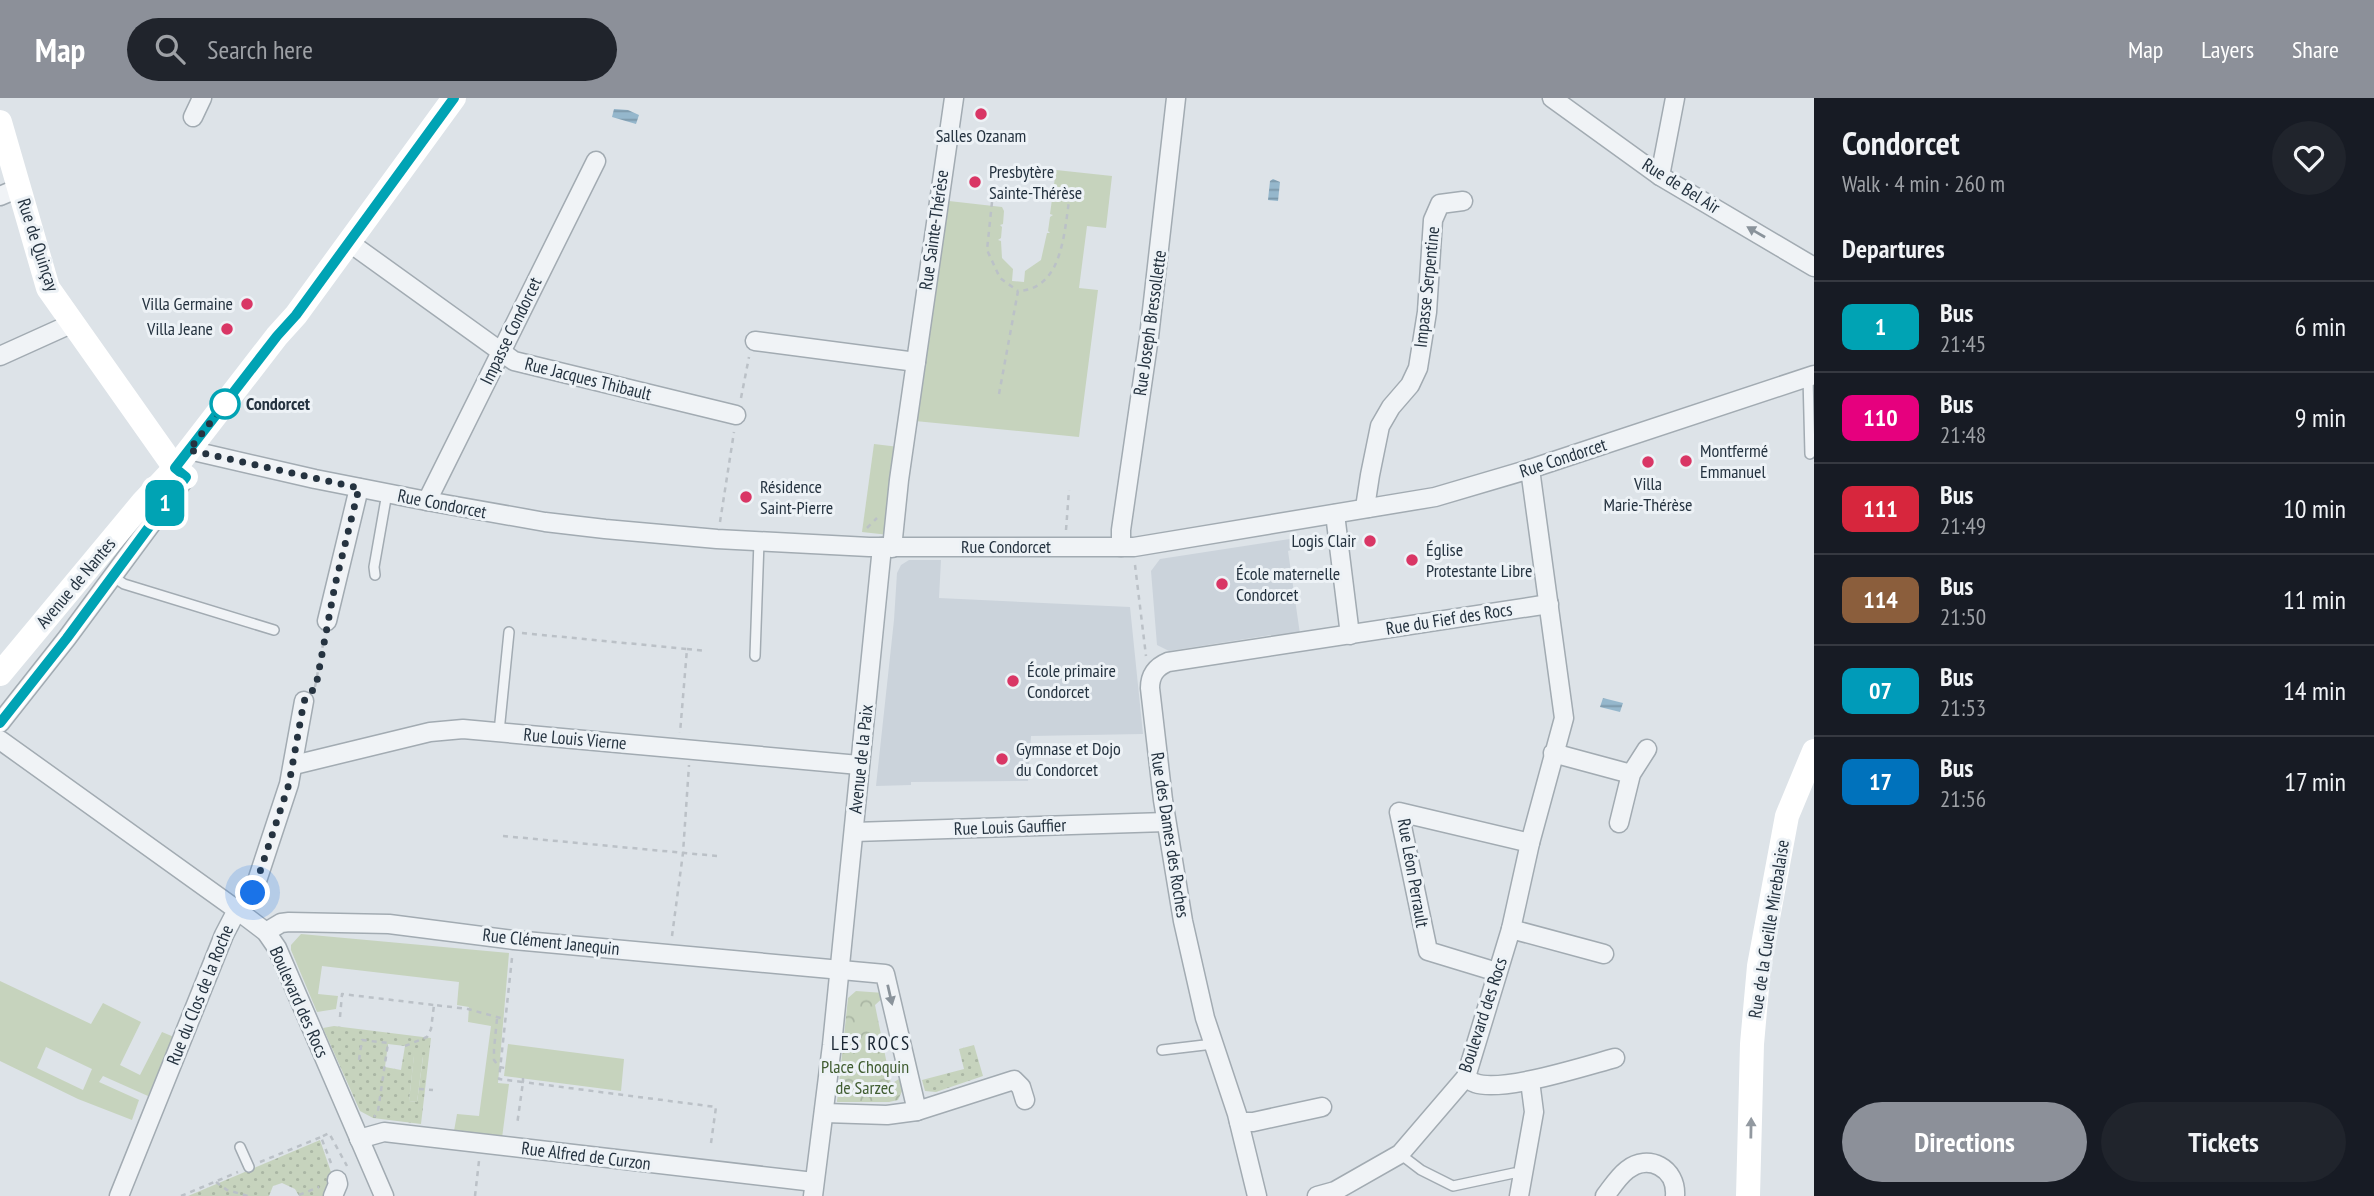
<!DOCTYPE html>
<meta charset="utf-8">
<style>
:root{--surface:#171b24;--page:#20242c;--text:#f1f3f6;--muted:#9ea1a6;--line:#363941;--accent:#8c9099}
body{margin:0;font-family:"PT Sans Narrow",sans-serif;background:var(--page);color:var(--text);height:100vh;display:flex;flex-direction:column;font-size:26px;white-space:nowrap}
*{box-sizing:border-box;margin:0}
p{font-size:23px;color:var(--muted)}
.icon{flex:none;width:38px;height:38px;fill:none;stroke:currentColor;stroke-width:2;stroke-linecap:round;stroke-linejoin:round}
.map{position:relative;flex:1;overflow:hidden}
.panel{display:flex;flex-direction:column;background:var(--surface);width:560px}
.panel>*{flex:none}
.badge{padding:0 14px;border-radius:10px;font-size:24px;line-height:46px}
.you{position:absolute;width:35px;height:35px;margin:-18px;border:5px solid #fff;border-radius:50%;background:#1a73e8;box-shadow:0 0 0 10px #1a73e833}
.map>.badge{position:absolute;translate:-50% -50%;box-shadow:0 0 0 4px #fff}
h2{padding:0 28px;font-size:26px;line-height:63px}
.round{display:grid;place-items:center;flex:none;width:74px;height:74px;border-radius:37px;background:var(--page)}
.headline{display:flex;align-items:center;justify-content:space-between;height:119px;padding:0 28px}
h1{font-size:33px;font-weight:700;line-height:52px}
.cta{display:flex;gap:14px;margin-top:auto;padding:14px 28px}
.cta a{flex:1;height:80px;border-radius:42px;background:var(--accent);color:#fff;font-size:28px;font-weight:700;line-height:80px;text-align:center}
.cta a+a{background:var(--page);color:var(--text)}
ul{padding:0;list-style:none}
li{display:flex;align-items:center;gap:21px;height:91px;padding:0 28px;border-top:2px solid var(--line)}
li div{flex:1}
li b{display:block;font-size:26px}
li em{font-style:normal}
li .badge{min-width:77px;font-weight:700;text-align:center}
header{display:flex;align-items:center;gap:42px;box-sizing:border-box;height:98px;padding:0 35px;background:var(--accent);color:#fff}
header strong{font-size:33px}
nav{display:flex;gap:38px;margin-inline-start:auto;font-size:24px}
.search{width:490px;height:63px;background:var(--page);display:flex;align-items:center;gap:18px;box-sizing:border-box;padding:0 24px;border-radius:38px;color:var(--muted);font-size:26px}
main{display:flex;flex:1;min-height:0}
.map>svg:first-child{display:block}
.built{fill:#cbd3db}
.grass{fill:#c6d3bd;fill-rule:evenodd}
.park{fill:url(#park-crowns)}
.garden{fill:url(#garden-dots);fill-rule:evenodd}
.water{fill:url(#water-rules)}
.lines{fill:none;stroke-linecap:round;stroke-linejoin:round}
.lane-casing{stroke:#a2abb2;stroke-width:12}
.street-casing{stroke:#a2abb2;stroke-width:21}
.path{stroke:#bbc1c7;stroke-width:2.5;stroke-dasharray:5 5;stroke-linecap:butt}
.lane{stroke:#f0f3f6;stroke-width:9}
.street{stroke:#f0f3f6;stroke-width:18}
.secondary{stroke:#fff;stroke-width:24}
.oneway{fill:#8a939b}
.oneway2{fill:#9299a0}
.line-casing{stroke:#fff;stroke-width:16}
.line{stroke:#00a3b4;stroke-width:10}
.walk{stroke:#253340;stroke-width:7;stroke-dasharray:0 12.6}
.poi-dot{fill:#d93665;stroke:#edf2f6;stroke-width:2.5}
.stop-dot{fill:#fff;stroke:#00a3b4;stroke-width:3.5}
.labels{text-anchor:middle;stroke-width:6;stroke-linejoin:round;paint-order:stroke}
.poi-label{font-size:18px;fill:#253340;stroke:#edf2f6;text-anchor:start}
.street-label{font-size:18px;fill:#253340;stroke:#edf2f6}
.stop-label{font-size:18px;font-weight:bold;fill:#253340;stroke:#edf2f6;text-anchor:start}
.park-label{font-size:18px;fill:#405d31;stroke:#edf2f6}
.neighbourhood-label{font-size:19px;letter-spacing:2px;fill:#182431;stroke:#edf2f6}
</style>
<header>
<strong>Map</strong>
<div class="search"><svg class="icon" aria-label="search" viewBox="0 0 24 24"><circle cx="10" cy="10" r="6"/><path d="M15 15l6 6"/></svg>Search here</div>
<nav><a>Map</a><a>Layers</a><a>Share</a></nav>
</header>
<main>
<div class="map">
<svg width="1814" height="1098" viewBox="0 0 1814 1098">
<defs>
<pattern id="park-crowns" width="20" height="18" patternUnits="userSpaceOnUse" patternTransform="scale(1.75)"><rect width="20" height="18" fill="#c6d3bd"/><path d="M2 6a3 3 0 1 1 6 0M12 15a3 3 0 1 1 6 0" fill="none" stroke="#aab6a4"/></pattern>
<pattern id="garden-dots" width="8" height="8" patternUnits="userSpaceOnUse" patternTransform="scale(1.75)"><rect width="8" height="8" fill="#c6d3bd"/><path d="M2 2h.1M6 6h.1" fill="none" stroke="#aab6a4" stroke-width="1.8" stroke-linecap="round"/></pattern>
<pattern id="water-rules" width="6" height="5" patternUnits="userSpaceOnUse" patternTransform="scale(1.75)"><rect width="6" height="5" fill="#95b7cc"/><path d="M0 2.5h6" fill="none" stroke="#7995a7"/></pattern>
</defs>
<rect width="100%" height="100%" fill="#dde3e8"/>
<!-- built -->
<g class="built">
<polygon points="1296,440 1297,450 1288,453 1300,536 1272,540 1271,537 1169,553 1157,547 1151,473 1160,461"/>
<polygon points="909,462 941,462 939,500 1130,509 1143,636 1031,638 1028,683 911,684 911,687 876,688 894,522 897,475 901,467"/>
</g>
<!-- grass -->
<g class="grass">
<polygon points="1056,72 1112,78 1106,130 1087,128 1079,190 1098,192 1079,339 915,323 949,103 1002,109 1004,113 1003,126 1000,127 1002,129 1001,140 998,142 1001,143 1002,160 1013,171 1012,183 1024,184 1025,173 1041,162 1047,135 1050,135 1048,133 1050,119 1053,117 1050,116"/>
<polygon points="874,346 899,349 889,437 862,434"/>
<polygon points="301,836 509,855 498,985 509,986 502,1040 454,1033 457,1016 479,1018 491,928 468,924 469,909 457,907 459,884 322,868 318,896 338,898 336,911 317,914 291,852 291,847"/>
<path d="M0 883 91 926 103 905 141 924 120 967 140 977 162 934 174 939 148 998 103 978 99 984 139 1002 132 1022 78 1001 0 963ZM46 949 92 971 83 992 37 970Z"/>
<polygon points="508,946 624,961 621,993 504,978"/>
<polygon points="414,957 423,958 417,1004 409,1003"/>
</g>
<!-- park -->
<polygon class="park" points="856,893 884,895 886,897 875,907 891,986 902,979 904,989 898,1002 889,1004 837,1004 848,900"/>
<!-- garden -->
<g class="garden">
<path d="M334 928 431 940 421 1026 373 1020 360 1013 323 930ZM388 946 405 948 401 972 385 969ZM414 958 423 959 417 1004 409 1003Z"/>
<polygon points="974,947 983,978 936,994 925,993 922,982 964,971 959,951"/>
<polygon points="320,1042 334,1083 329,1098 299,1098 295,1091 282,1085 273,1088 269,1098 188,1098"/>
</g>
<!-- water -->
<g class="water">
<polygon points="614,11 628,12 639,17 636,26 612,19"/>
<polygon points="1273,81 1280,84 1278,103 1268,102 1270,83"/>
<polygon points="1603,600 1623,605 1620,614 1600,609"/>
</g>
<g class="lines">
<!-- lane casing -->
<g class="lane-casing">
<g id="lane">
<polyline points="1808,279 1810,356"/>
<polyline points="375,477 374,469 387,395"/>
<polyline points="112,478 124,486 274,532"/>
<polyline points="755,558 759,443"/>
<polyline points="499,634 509,534"/>
<polyline points="1162,952 1213,946"/>
<polyline points="240,1049 249,1069"/>
<polyline points="1400,1056 1421,1072 1453,1088 1514,1075"/>
</g>
</g>
<!-- street casing -->
<g class="street-casing">
<g id="street">
<polyline points="1552,0 1660,78 1814,169"/>
<polyline points="193,19 202,0"/>
<polyline points="1660,78 1675,0"/>
<polyline points="0,98 19,90"/>
<polyline points="350,145 514,263 736,317"/>
<polyline points="755,243 916,264"/>
<polyline points="0,258 73,225"/>
<polyline points="189,352 315,381 427,403 545,424 605,431 717,441 869,449 1134,449 1435,399 1530,371 1814,277"/>
<polyline points="427,403 596,63"/>
<polyline points="1368,410 1366,403 1370,377 1380,328 1391,309 1410,287 1418,270 1427,214 1433,122 1440,106 1463,103"/>
<polyline points="1335,416 1350,537"/>
<polyline points="1121,449 1121,432 1149,239 1176,0"/>
<polyline points="892,450 899,382 954,0"/>
<polyline points="327,523 359,390"/>
<polyline points="304,603 289,686 253,795 237,812 266,834 277,850 384,1098"/>
<polyline points="0,625 67,540 186,379"/>
<polyline points="0,642 237,812 224,837 119,1098"/>
<polyline points="1553,655 1631,676"/>
<polyline points="294,667 430,634 463,631 859,667"/>
<polyline points="1619,725 1631,676 1647,651"/>
<polyline points="854,734 1166,724"/>
<polyline points="1511,831 1604,856"/>
<polyline points="266,834 281,825 289,824 389,826 514,842 885,876 917,1013"/>
<polyline points="1497,874 1428,853 1399,714 1530,745"/>
<path d="M1466 979C1469 981 1471 984 1475 985 1502 995 1585 968 1615 960"/>
<polyline points="825,1015 887,1017 917,1013 1014,982 1021,989 1025,1002"/>
<polyline points="1239,1024 1253,1024 1322,1009"/>
<polyline points="359,1041 384,1034 814,1084"/>
<polyline points="333,1098 338,1086 337,1082"/>
<polyline points="813,1098 832,947 882,449"/>
<path d="M1257 1098 1237 1016 1205 920 1183 823 1163 702 1150 590C1150 577 1156 569 1168 564L1549 506"/>
<polyline points="1317,1098 1335,1093 1400,1056 1466,979 1511,831 1530,745 1564,620 1530,371"/>
<polyline points="1519,1098 1534,1014 1530,983"/>
<path d="M1605 1098C1612 1089 1618 1079 1627 1072 1648 1055 1677 1070 1675 1098"/>
</g>
</g>
<!-- path -->
<g class="path">
<polyline points="992,104 987,152 1000,180 1018,193"/>
<path d="M999 296 1018 193C1066 191 1064 126 1071 91"/>
<polyline points="741,300 749,259"/>
<polyline points="720,424 734,334"/>
<polyline points="867,430 877,420"/>
<polyline points="1066,432 1069,392"/>
<polyline points="1135,467 1146,558"/>
<polyline points="522,535 687,551 680,635"/>
<polyline points="687,551 706,553"/>
<polyline points="315,589 324,541"/>
<polyline points="503,738 717,758"/>
<polyline points="672,838 683,755 689,667"/>
<polyline points="512,860 499,981 523,984 517,1027"/>
<polyline points="340,919 342,896 434,907"/>
<polyline points="497,921 494,951 494,962 499,969 505,970"/>
<polyline points="405,948 427,939 431,931 434,907 468,911 504,921"/>
<polyline points="359,962 362,942 388,945 378,1013 374,1019"/>
<polyline points="523,980 523,984 716,1009 711,1045"/>
<polyline points="419,991 433,992"/>
<polyline points="260,1064 321,1039"/>
<polyline points="331,1065 321,1039 329,1035 347,1068"/>
<polyline points="216,1084 227,1092 248,1098"/>
<polyline points="299,1097 319,1089"/>
<polyline points="181,1098 238,1074"/>
<polyline points="475,1098 479,1063"/>
</g>
<!-- lane -->
<use href="#lane" class="lane"/>
<!-- street -->
<use href="#street" class="street"/>
<!-- secondary -->
<g class="secondary">
<polyline points="0,24 48,190 175,370 186,379"/>
<polyline points="0,576 143,404 175,370 277,238 296,217 454,0"/>
<polyline points="1748,1098 1752,946 1759,868 1787,718 1814,653"/>
</g>
</g>
<!-- one-way arrows -->
<defs><path id="oneway-solid" d="M-6-.8H1V-3.2L6.5 0L1 3.2V.8H-6Z" transform="scale(1.75)"/></defs>
<g class="oneway">
<use href="#oneway-solid" transform="translate(1756 134) rotate(-150)"/>
<use href="#oneway-solid" transform="translate(890 897) rotate(77)"/>
</g>
<use class="oneway2" href="#oneway-solid" transform="translate(1751 1030) rotate(-89)"/>
<g class="lines">
<!-- line casing -->
<g class="line-casing">
<polyline id="line" points="0,625 67,540 186,379 175,370 277,238 296,217 454,0"/>
</g>
<!-- line -->
<use href="#line" class="line"/>
<!-- walk -->
<polyline class="walk" points="225,306 189,352 359,390 335,487 316,588 304,603 289,686 253,795"/>
</g>
<!-- markers -->
<g class="poi-dot">
<circle cx="981" cy="16" r="7"/>
<circle cx="975" cy="84" r="7"/>
<circle cx="247" cy="206" r="7"/>
<circle cx="227" cy="231" r="7"/>
<circle cx="1686" cy="363" r="7"/>
<circle cx="1648" cy="364" r="7"/>
<circle cx="746" cy="399" r="7"/>
<circle cx="1370" cy="443" r="7"/>
<circle cx="1412" cy="462" r="7"/>
<circle cx="1222" cy="486" r="7"/>
<circle cx="1013" cy="583" r="7"/>
<circle cx="1002" cy="661" r="7"/>
</g>
<circle class="stop-dot" cx="225" cy="306" r="14"/>
<g class="labels">
<!-- poi labels -->
<g class="poi-label">
<text x="981" y="44" text-anchor="middle">Salles Ozanam</text>
<text x="989" y="80">Presbytère<tspan x="989" dy="21">Sainte-Thérèse</tspan></text>
<text x="233" y="212" text-anchor="end">Villa Germaine</text>
<text x="213" y="237" text-anchor="end">Villa Jeane</text>
<text x="1700" y="359">Montfermé<tspan x="1700" dy="21">Emmanuel</tspan></text>
<text x="1648" y="392" text-anchor="middle">Villa<tspan x="1648" dy="21">Marie-Thérèse</tspan></text>
<text x="760" y="395">Résidence<tspan x="760" dy="21">Saint-Pierre</tspan></text>
<text x="1356" y="449" text-anchor="end">Logis Clair</text>
<text x="1426" y="458">Église<tspan x="1426" dy="21">Protestante Libre</tspan></text>
<text x="1236" y="482">École maternelle<tspan x="1236" dy="21">Condorcet</tspan></text>
<text x="1027" y="579">École primaire<tspan x="1027" dy="21">Condorcet</tspan></text>
<text x="1016" y="657">Gymnase et Dojo<tspan x="1016" dy="21">du Condorcet</tspan></text>
</g>
<!-- street labels -->
<g class="street-label">
<text transform="translate(1681 88) rotate(32)" y="6">Rue de Bel Air</text>
<text transform="translate(934 132) rotate(-82)" y="6">Rue Sainte-Thérèse</text>
<text transform="translate(38 147) rotate(72)" y="6">Rue de Quinçay</text>
<text transform="translate(1427 189) rotate(-84)" y="6">Impasse Serpentine</text>
<text transform="translate(1150 225) rotate(-82)" y="6">Rue Joseph Bressollette</text>
<text transform="translate(511 233) rotate(-64)" y="6">Impasse Condorcet</text>
<text transform="translate(588 281) rotate(14)" y="6">Rue Jacques Thibault</text>
<text transform="translate(1563 360) rotate(-18)" y="6">Rue Condorcet</text>
<text transform="translate(442 406) rotate(11)" y="6">Rue Condorcet</text>
<text x="1006" y="455">Rue Condorcet</text>
<text transform="translate(76 485) rotate(-50)" y="6">Avenue de Nantes</text>
<text transform="translate(1449 521) rotate(-9)" y="6">Rue du Fief des Rocs</text>
<text transform="translate(575 641) rotate(5)" y="6">Rue Louis Vierne</text>
<text transform="translate(861 661) rotate(-84)" y="6">Avenue de la Paix</text>
<text transform="translate(1010 729) rotate(-2)" y="6">Rue Louis Gauffier</text>
<text transform="translate(1170 737) rotate(81)" y="6">Rue des Dames des Roches</text>
<text transform="translate(1413 775) rotate(80)" y="6">Rue Léon Perrault</text>
<text transform="translate(1769 831) rotate(-81)" y="6">Rue de la Cueille Mirebalaise</text>
<text transform="translate(551 844) rotate(6)" y="6">Rue Clément Janequin</text>
<text transform="translate(200 897) rotate(-68)" y="6">Rue du Clos de la Roche</text>
<text transform="translate(299 904) rotate(66)" y="6">Boulevard des Rocs</text>
<text transform="translate(1483 917) rotate(-72)" y="6">Boulevard des Rocs</text>
<text transform="translate(586 1058) rotate(7)" y="6">Rue Alfred de Curzon</text>
</g>
<!-- stop labels -->
<g class="stop-label">
<text x="246" y="312">Condorcet</text>
</g>
<!-- park labels -->
<g class="park-label">
<text x="865" y="975">Place Choquin<tspan x="865" dy="21">de Sarzec</tspan></text>
</g>
<!-- neighbourhood labels -->
<g class="neighbourhood-label">
<text x="871" y="952">LES ROCS</text>
</g>
</g>
</svg>
<div class="you" style="left:253px;top:795px"></div>
<b class="badge" style="left:165px;top:405px;background:#00a3b4;color:#fff">1</b>
</div>
<section class="panel">
<div class="headline"><div><h1>Condorcet</h1><p>Walk · 4 min · 260 m</p></div><a class="round"><svg class="icon" aria-label="heart" viewBox="0 0 24 24"><path d="M12 20l-8-8c-3-5 5-10 8-4 3-6 11-1 8 4z"/></svg></a></div>
<h2>Departures</h2>
<ul>
<li><span class="badge" style="background:#00a3b4;color:#fff">1</span><div><b>Bus</b><p>21:45</p></div><em>6 min</em></li>
<li><span class="badge" style="background:#e6007e;color:#fff">110</span><div><b>Bus</b><p>21:48</p></div><em>9 min</em></li>
<li><span class="badge" style="background:#d7263d;color:#fff">111</span><div><b>Bus</b><p>21:49</p></div><em>10 min</em></li>
<li><span class="badge" style="background:#8b5e3c;color:#fff">114</span><div><b>Bus</b><p>21:50</p></div><em>11 min</em></li>
<li><span class="badge" style="background:#009bb9;color:#fff">07</span><div><b>Bus</b><p>21:53</p></div><em>14 min</em></li>
<li><span class="badge" style="background:#0072bc;color:#fff">17</span><div><b>Bus</b><p>21:56</p></div><em>17 min</em></li>
</ul>
<div class="cta"><a>Directions</a><a>Tickets</a></div>
</section>
</main>
